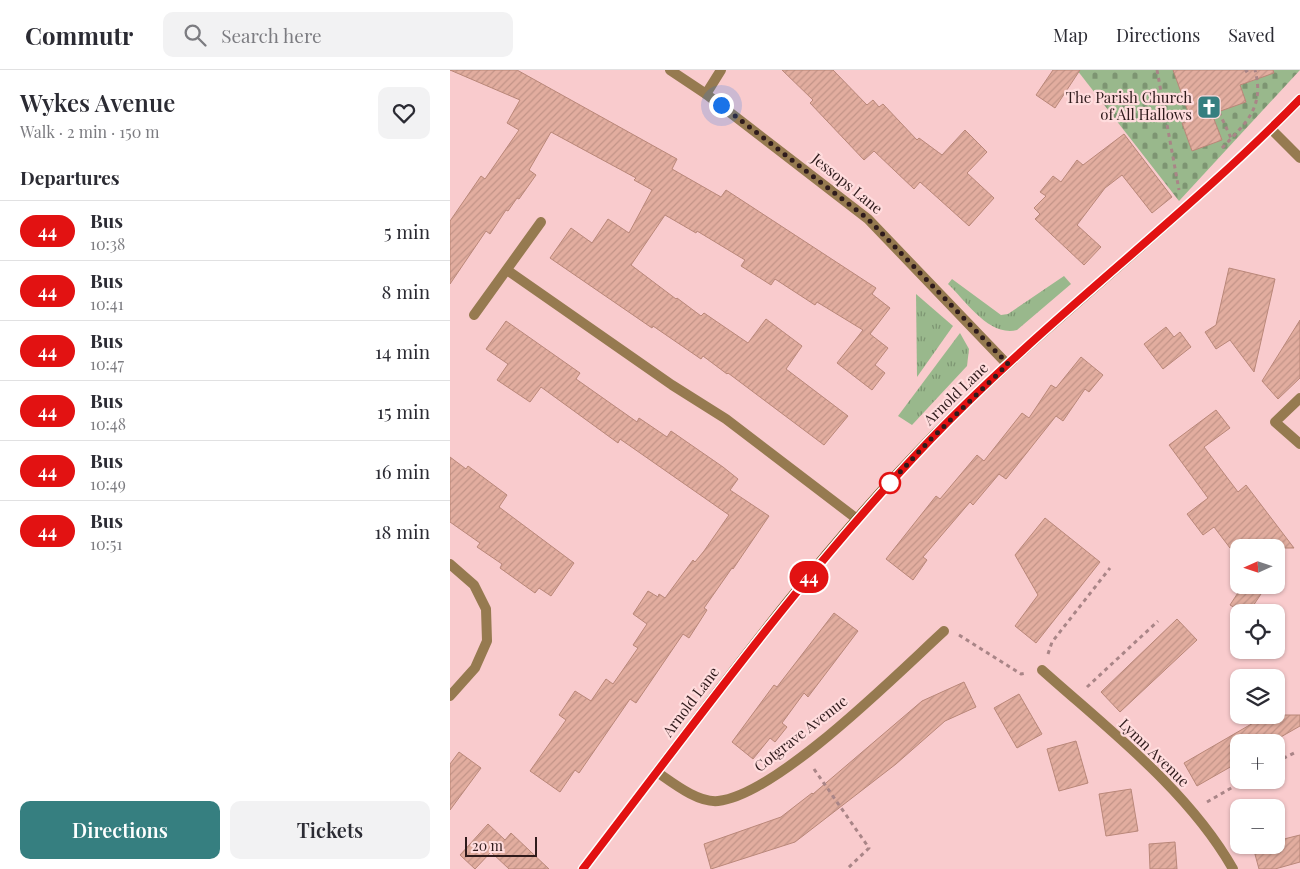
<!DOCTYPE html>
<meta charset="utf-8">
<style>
:root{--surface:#fff;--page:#f2f2f3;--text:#2b2b33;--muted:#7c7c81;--line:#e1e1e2;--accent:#367f80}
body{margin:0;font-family:"Playfair Display",serif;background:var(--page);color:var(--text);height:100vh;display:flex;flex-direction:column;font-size:19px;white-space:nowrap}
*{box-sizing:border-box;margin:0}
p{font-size:16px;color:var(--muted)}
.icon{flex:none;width:28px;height:28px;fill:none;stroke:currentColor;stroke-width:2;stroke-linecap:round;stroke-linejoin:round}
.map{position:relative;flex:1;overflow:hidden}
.panel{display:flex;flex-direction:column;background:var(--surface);width:450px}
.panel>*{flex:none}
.badge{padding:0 10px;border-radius:16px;font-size:18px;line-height:32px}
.needle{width:32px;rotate:267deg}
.buttons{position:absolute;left:780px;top:469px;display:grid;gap:10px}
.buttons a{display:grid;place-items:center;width:55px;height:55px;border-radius:10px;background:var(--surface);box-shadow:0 1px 4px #0004;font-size:25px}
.scale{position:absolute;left:15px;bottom:12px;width:72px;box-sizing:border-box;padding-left:5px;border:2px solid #2f1b1c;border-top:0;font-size:14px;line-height:18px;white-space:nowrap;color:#2f1b1c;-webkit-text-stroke:4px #ffdcdd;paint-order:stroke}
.you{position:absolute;width:25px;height:25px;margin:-12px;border:4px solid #fff;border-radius:50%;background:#1a73e8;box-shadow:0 0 0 8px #1a73e833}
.map>.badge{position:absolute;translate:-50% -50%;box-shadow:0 0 0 2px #fff}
h2{padding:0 20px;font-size:19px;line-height:45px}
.round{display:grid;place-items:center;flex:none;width:52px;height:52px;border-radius:10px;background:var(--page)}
.summary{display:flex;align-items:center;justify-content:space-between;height:85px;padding:0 20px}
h1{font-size:24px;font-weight:600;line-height:38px}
.action{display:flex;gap:10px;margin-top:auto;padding:10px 20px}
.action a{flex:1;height:58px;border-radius:10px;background:var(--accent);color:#fff;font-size:20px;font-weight:600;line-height:58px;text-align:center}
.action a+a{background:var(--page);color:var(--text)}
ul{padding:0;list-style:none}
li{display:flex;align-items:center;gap:15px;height:60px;padding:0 20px;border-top:1px solid var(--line)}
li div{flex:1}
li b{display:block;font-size:19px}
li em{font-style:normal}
li .badge{min-width:55px;font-weight:700;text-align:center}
header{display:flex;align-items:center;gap:30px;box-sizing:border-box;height:70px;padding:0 25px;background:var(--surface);border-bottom:1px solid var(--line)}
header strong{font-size:24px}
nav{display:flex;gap:28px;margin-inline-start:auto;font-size:18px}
.search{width:350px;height:45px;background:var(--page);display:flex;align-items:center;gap:12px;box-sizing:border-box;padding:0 18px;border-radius:10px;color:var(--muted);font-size:19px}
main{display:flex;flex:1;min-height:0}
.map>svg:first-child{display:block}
.grass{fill:url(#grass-tufts)}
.cemetery{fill:url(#cemetery-stones)}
.building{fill:url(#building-hatch);stroke:#b98779}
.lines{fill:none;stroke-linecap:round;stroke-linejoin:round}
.path{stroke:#a98587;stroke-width:3;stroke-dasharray:4 4;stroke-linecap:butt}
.lane{stroke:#967a50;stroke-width:10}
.street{stroke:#967a50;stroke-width:10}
.secondary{stroke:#6e4e18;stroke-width:10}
.line-casing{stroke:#fff;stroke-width:11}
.line{stroke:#e21212;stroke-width:8}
.walk{stroke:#2f1b1c;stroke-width:5;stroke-dasharray:0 9}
.stop-dot{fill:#fff;stroke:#e21212;stroke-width:2.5}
.labels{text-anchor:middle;stroke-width:4.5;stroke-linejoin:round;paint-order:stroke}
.poi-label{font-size:15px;fill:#2f1b1c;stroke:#ffdcdd;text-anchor:end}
.street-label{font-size:15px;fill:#2f1b1c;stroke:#ffdcdd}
</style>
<header>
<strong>Commutr</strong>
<div class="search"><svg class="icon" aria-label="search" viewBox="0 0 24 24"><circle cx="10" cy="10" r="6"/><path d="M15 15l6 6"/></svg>Search here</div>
<nav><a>Map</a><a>Directions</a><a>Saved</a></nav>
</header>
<main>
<section class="panel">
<div class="summary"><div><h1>Wykes Avenue</h1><p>Walk · 2 min · 150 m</p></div><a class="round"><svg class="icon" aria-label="heart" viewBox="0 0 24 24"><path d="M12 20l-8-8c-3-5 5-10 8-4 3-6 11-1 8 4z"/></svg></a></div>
<h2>Departures</h2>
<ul>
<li><span class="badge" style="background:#e21212;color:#fff">44</span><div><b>Bus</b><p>10:38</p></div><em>5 min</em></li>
<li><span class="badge" style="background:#e21212;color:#fff">44</span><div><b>Bus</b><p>10:41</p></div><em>8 min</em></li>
<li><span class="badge" style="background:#e21212;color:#fff">44</span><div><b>Bus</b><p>10:47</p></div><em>14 min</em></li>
<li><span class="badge" style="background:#e21212;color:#fff">44</span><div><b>Bus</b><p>10:48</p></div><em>15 min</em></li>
<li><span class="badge" style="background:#e21212;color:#fff">44</span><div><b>Bus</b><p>10:49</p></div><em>16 min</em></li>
<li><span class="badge" style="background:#e21212;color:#fff">44</span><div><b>Bus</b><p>10:51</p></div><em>18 min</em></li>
</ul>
<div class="action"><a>Directions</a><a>Tickets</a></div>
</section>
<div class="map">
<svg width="850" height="799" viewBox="0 0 850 799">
<defs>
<pattern id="grass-tufts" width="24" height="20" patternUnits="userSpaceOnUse" patternTransform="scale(1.25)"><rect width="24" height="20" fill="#99b88c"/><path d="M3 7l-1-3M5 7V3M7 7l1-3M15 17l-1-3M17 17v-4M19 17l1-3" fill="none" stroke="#7d9572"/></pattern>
<pattern id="cemetery-stones" width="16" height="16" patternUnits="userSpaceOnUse" patternTransform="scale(1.25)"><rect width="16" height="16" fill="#99b88c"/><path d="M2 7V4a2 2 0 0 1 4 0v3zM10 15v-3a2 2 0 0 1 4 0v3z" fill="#7d9572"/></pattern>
<pattern id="building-hatch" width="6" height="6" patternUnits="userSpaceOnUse" patternTransform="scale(1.25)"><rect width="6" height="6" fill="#e2ad9f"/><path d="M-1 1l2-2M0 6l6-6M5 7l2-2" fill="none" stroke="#c29488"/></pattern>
</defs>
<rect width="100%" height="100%" fill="#f9cbcd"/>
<!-- grass -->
<g class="grass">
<path d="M614 206 621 214 567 260C539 267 516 231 498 214L502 209 551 245 558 244Z"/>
<polygon points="466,224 503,256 467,307"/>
<polygon points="510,263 519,279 517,296 462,355 448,346"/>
</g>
<!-- cemetery -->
<polygon class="cemetery" points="627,0 850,0 729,131"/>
<!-- building -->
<g class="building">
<polygon points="0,0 67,0 227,89 222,99 271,127 276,120 426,218 422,224 440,238 420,264 438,278 425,295 435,303 422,320 387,293 413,260 367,232 365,235 325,209 321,215 291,196 295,190 247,161 246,163 215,145 181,195 226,229 227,228 251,246 254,243 298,273 316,249 352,276 336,299 398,346 374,375 278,303 277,304 253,286 251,289 203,256 202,258 100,188 121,158 142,173 158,149 179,163 202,120 184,110 186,108 101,62 79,100 86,105 69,129 67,128 58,141 56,140 40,164 36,161 0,214 0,151 31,106 35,109 69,60 57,53 70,30"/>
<polygon points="332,0 383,0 417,35 423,30 429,37 433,34 467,70 469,68 492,85 515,60 537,82 517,103 544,128 519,156 470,112 464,119 424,81 414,90 360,33 363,30"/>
<polygon points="603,0 630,0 605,38 586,25"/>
<polygon points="723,0 823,0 824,3 790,15 796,32 762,44 772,70 742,81 732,53 741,50"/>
<polygon points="674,64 722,127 702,143 672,105 655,118 627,155 651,177 634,195 585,149 590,144 584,138 596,126 590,122 603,106 611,112 627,90 633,95"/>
<polygon points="779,198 825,209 804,302 780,270 766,279 755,262 766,255"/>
<polygon points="850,250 850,308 828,329 812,311"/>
<polygon points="56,251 130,303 126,309 187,352 189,348 217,367 221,361 273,397 288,409 280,420 319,446 283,499 282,498 254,538 257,540 239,568 233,564 186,633 180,629 129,703 125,700 110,722 80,701 116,650 109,645 125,621 141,631 156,609 163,614 188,578 183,575 197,554 183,544 198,521 208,527 209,524 215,528 243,490 245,492 254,481 279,445 170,369 168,373 91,317 80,332 47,310 58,294 36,279"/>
<polygon points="716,257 724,267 730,262 741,277 713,299 694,274"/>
<polygon points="631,287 653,305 639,322 635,319 613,351 606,346 556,409 549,404 523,435 520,432 473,487 477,490 463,510 436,489 486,426 490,429 527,385 534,391 572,343 579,348 601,315 606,318"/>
<polygon points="766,340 780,358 754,377 788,422 796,415 844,478 780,478 764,457 753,465 737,444 758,428 719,375"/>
<polygon points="0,387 16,399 18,396 57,425 49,437 124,493 101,526 89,518 85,523 50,498 52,494 27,477 30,473 0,452"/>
<polygon points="595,448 650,492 586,573 565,556 588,525 565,485"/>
<polygon points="793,515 798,515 811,524 799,542 792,542 780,535"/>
<polygon points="384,543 408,561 358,627 354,623 332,653 337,657 325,672 320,668 303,689 282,672 324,615 327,617"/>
<polygon points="727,549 747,570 670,642 651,622"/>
<polygon points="514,612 526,637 495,651 446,694 345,772 261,799 254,774 331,747 362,723 363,724 472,631"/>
<polygon points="569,624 592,664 567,678 544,638"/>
<polygon points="817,645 850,645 850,656 822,672 789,672 789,692 747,716 734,693"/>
<polygon points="626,671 638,713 609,721 597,679"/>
<polygon points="9,682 31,698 0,740 0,694"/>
<polygon points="681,719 688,761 656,766 649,724"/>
<polygon points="38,754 55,770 61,763 99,799 59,799 41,782 25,799 10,785"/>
<polygon points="850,765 850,792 825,799 809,799 803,777 826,775 826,771"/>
<polygon points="725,772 727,799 700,799 699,774"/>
</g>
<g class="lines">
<!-- path -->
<g class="path">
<polyline points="707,0 729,120"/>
<polyline points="795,2 798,0"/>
<polyline points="769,42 781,68"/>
<path d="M772 78C796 53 815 37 805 0"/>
<polyline points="509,565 571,604 576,603"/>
<polyline points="598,584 602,572 660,498"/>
<polyline points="637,617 708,551"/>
<polyline points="826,692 846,682"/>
<polyline points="364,699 419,778 397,799"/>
<polyline points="757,732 795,710"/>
</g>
<!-- lane -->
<polyline class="lane" points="850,328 825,352 850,374"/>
<!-- street -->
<g class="street">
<polyline points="220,0 256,24 418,149 557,294"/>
<polyline points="256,24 271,0"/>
<polyline points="821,59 850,88"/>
<polyline points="57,200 222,315 276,349 407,449"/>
<polyline points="24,245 91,152"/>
<polyline points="0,494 24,515 36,539 37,571 25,598 0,626"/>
<path d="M592 600C658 659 739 721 783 799"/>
<path d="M207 702C223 713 248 733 268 731 327 725 448 603 494 561"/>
</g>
<!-- secondary -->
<path class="secondary" d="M133 799C246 652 353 499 483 366 600 248 734 148 850 29"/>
</g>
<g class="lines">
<!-- line casing -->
<g class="line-casing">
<path id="line" d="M133 799C245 653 352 504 480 370 596 249 733 149 850 29"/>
</g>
<!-- line -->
<use href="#line" class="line"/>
<!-- walk -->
<polyline class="walk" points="271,35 418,149 558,294 481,369 440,413"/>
</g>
<!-- icons -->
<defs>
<g id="church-square" transform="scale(1.25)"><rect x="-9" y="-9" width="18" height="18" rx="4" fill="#367f80" stroke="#ffdcdd"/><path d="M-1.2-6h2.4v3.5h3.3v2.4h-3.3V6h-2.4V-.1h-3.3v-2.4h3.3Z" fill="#fff"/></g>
</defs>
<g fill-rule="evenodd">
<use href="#church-square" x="759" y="37"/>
</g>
<!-- markers -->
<circle class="stop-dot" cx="440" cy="413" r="10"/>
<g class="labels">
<!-- poi labels -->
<g class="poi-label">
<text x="742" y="33">The Parish Church<tspan x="742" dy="17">of All Hallows</tspan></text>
</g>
<!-- street labels -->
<g class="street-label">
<text transform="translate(397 114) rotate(39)" y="5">Jessops Lane</text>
<text transform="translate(506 324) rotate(-44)" y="5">Arnold Lane</text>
<text transform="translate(241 632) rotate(-53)" y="5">Arnold Lane</text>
<text transform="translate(351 664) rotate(-38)" y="5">Cotgrave Avenue</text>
<text transform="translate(704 683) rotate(44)" y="5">Lymn Avenue</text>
</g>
</g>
</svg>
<div class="buttons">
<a><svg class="needle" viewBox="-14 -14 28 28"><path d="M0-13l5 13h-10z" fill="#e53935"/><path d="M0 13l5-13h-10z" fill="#7c7c81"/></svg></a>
<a><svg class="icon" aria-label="locate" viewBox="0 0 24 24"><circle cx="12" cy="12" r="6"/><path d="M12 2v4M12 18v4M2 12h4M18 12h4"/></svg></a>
<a><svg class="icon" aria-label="layers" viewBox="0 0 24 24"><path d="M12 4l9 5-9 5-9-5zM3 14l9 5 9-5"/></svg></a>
<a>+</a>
<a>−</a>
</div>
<div class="scale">20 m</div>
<div class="you" style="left:271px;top:35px"></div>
<b class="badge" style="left:359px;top:507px;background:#e21212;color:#fff">44</b>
</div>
</main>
